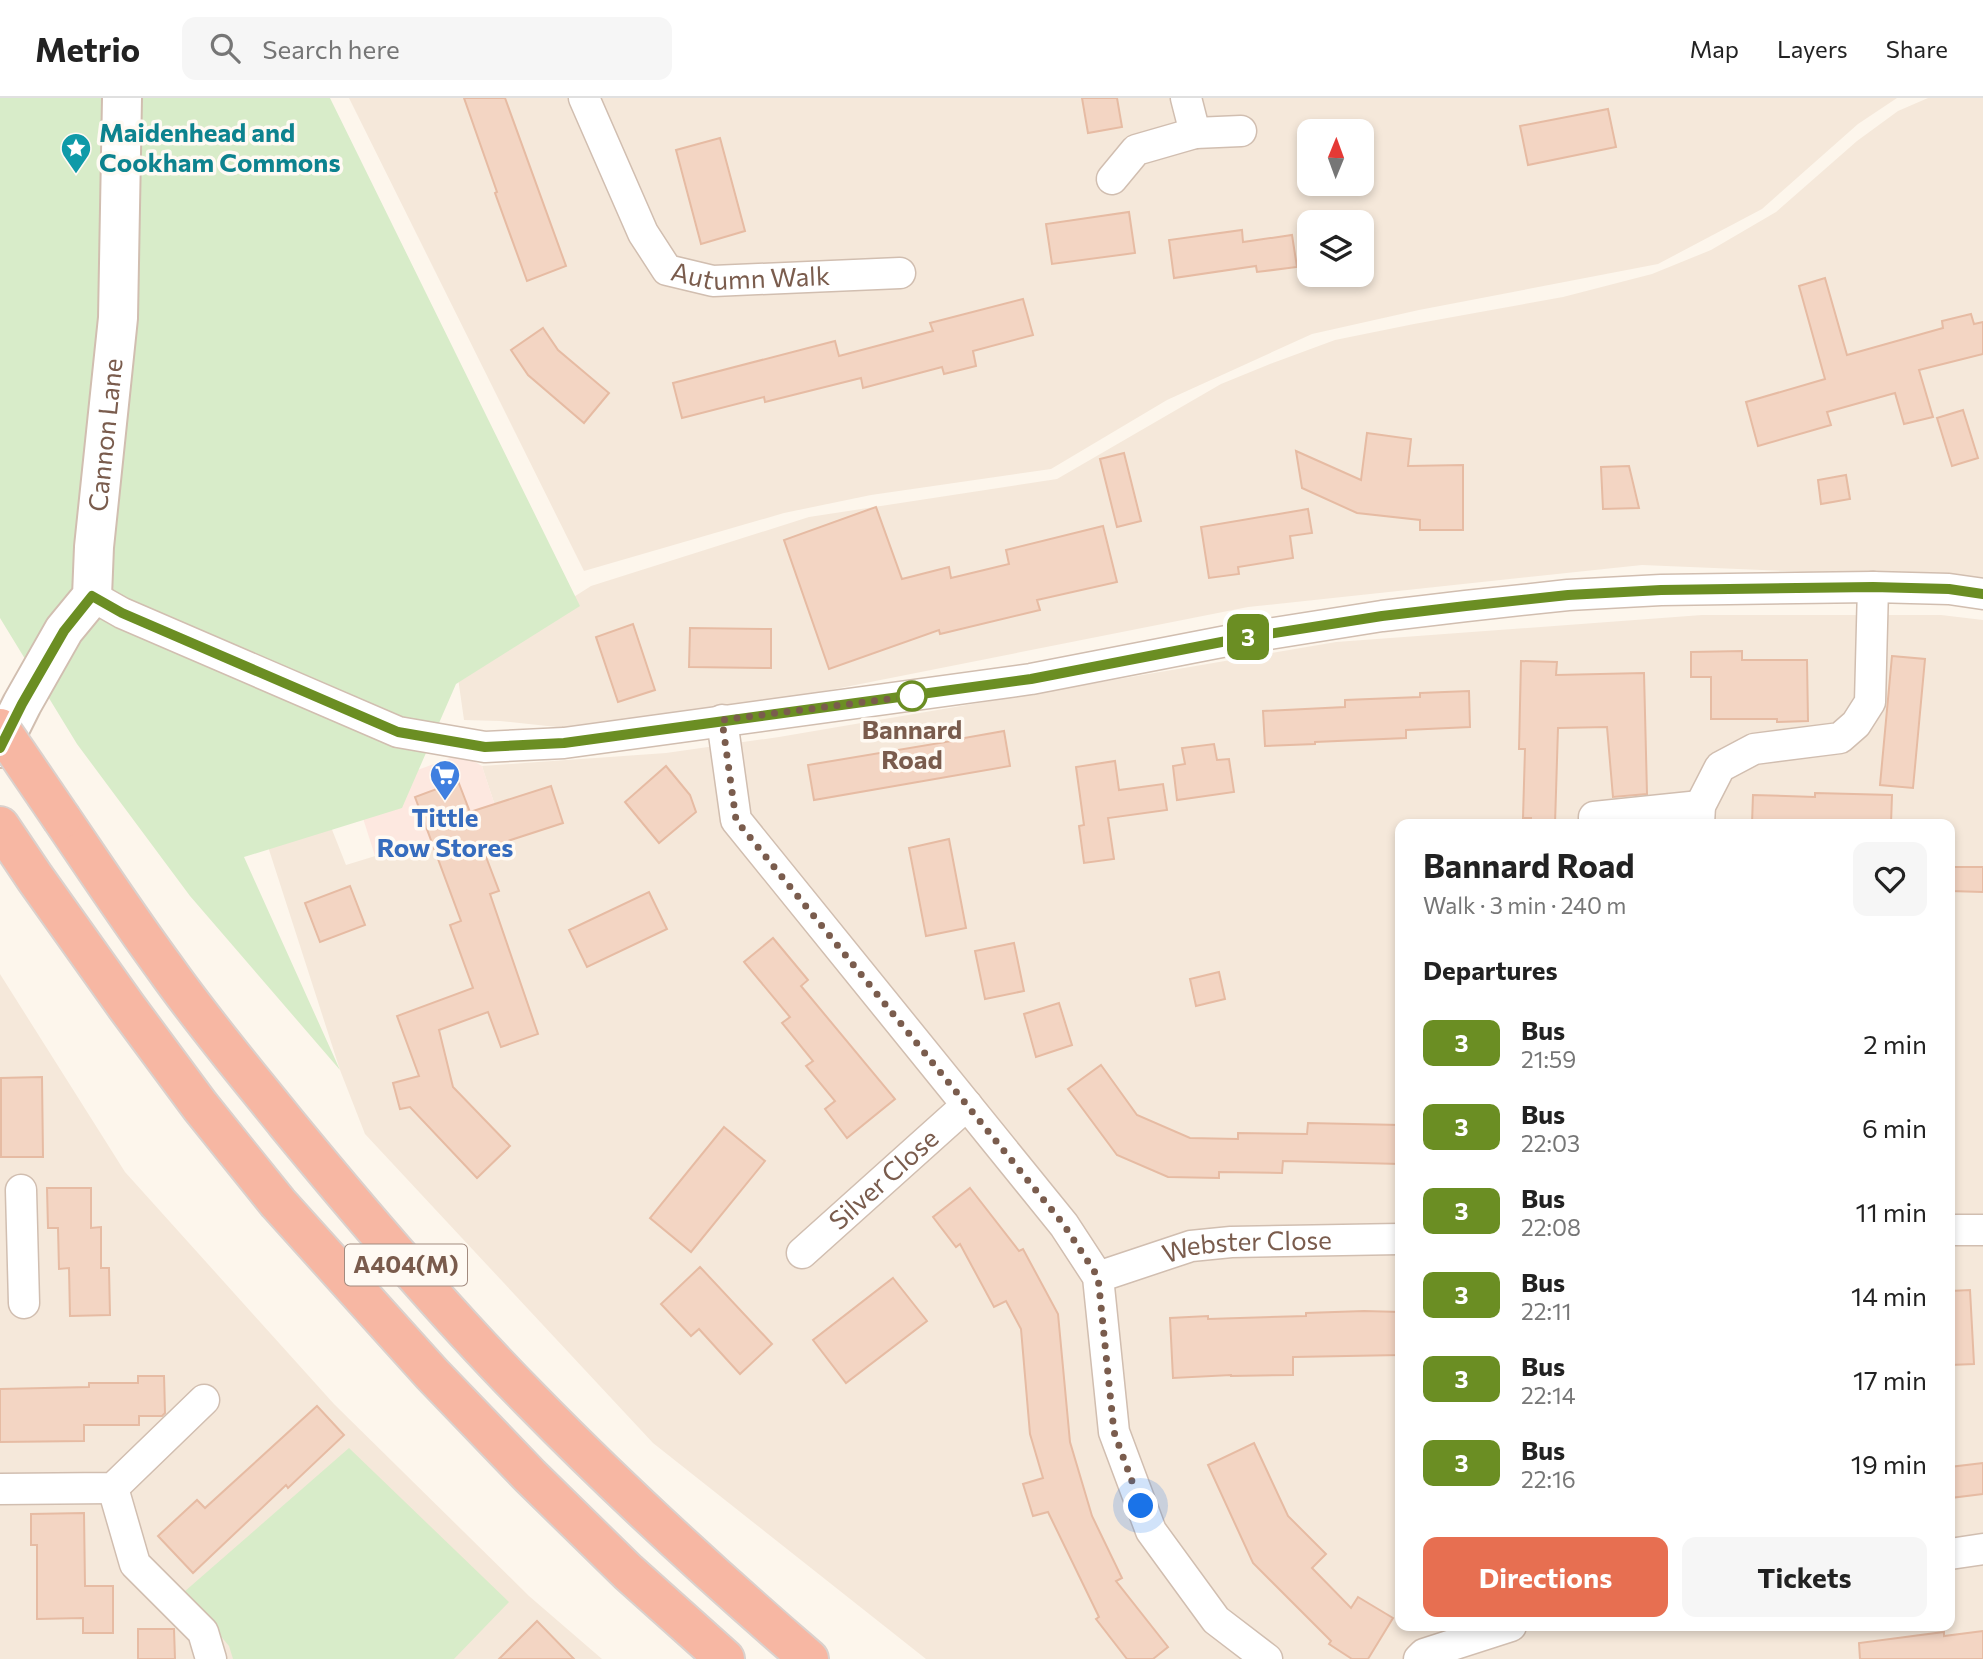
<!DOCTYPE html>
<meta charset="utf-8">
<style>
:root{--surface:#fff;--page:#f6f6f6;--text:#222;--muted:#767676;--line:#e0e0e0;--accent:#e76f51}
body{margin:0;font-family:Commissioner,sans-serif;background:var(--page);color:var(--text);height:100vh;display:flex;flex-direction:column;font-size:26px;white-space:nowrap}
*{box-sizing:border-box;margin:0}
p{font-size:23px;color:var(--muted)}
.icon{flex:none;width:38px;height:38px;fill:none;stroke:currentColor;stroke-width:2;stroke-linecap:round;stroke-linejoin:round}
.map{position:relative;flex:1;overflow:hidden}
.details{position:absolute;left:1395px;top:721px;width:560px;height:812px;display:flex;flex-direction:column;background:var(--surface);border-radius:14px;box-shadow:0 4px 10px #0003}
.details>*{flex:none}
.badge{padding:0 14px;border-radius:10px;font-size:24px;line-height:46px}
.needle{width:46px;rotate:1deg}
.buttons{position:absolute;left:1297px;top:21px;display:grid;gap:14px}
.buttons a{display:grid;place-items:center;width:77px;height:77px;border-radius:14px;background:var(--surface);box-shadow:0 4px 10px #0003;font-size:35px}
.you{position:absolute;width:35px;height:35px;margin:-18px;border:5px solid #fff;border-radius:50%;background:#1a73e8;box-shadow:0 0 0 10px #1a73e833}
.map>.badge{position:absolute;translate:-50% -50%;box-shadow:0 0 0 4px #fff}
h2{padding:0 28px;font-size:26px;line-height:63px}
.round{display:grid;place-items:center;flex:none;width:74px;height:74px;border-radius:14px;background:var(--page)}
.headline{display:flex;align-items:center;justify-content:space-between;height:119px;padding:0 28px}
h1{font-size:33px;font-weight:700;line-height:52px}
.primary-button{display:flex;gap:14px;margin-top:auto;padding:14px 28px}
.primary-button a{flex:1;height:80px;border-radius:14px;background:var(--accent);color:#fff;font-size:28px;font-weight:700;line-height:80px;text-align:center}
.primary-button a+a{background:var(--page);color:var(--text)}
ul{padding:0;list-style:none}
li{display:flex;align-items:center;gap:21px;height:84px;padding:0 28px}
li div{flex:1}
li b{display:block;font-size:26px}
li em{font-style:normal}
li .badge{min-width:77px;font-weight:700;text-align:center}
header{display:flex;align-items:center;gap:42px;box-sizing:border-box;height:98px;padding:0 35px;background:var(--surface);border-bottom:2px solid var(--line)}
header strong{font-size:33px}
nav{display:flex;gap:38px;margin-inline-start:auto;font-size:24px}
.search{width:490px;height:63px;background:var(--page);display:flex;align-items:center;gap:18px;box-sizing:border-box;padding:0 24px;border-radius:14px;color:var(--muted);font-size:26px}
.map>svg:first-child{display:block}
.residential{fill:#f5e8da;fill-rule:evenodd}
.commercial{fill:#fde8e0}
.green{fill:#d8ecc9}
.building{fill:#f3d5c3;stroke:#e6bba3;stroke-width:2}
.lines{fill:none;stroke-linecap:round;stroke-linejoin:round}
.minor-casing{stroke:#d1beb0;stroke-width:33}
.tertiary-casing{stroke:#d1beb0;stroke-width:42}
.motorway-casing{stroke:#dad1cd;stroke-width:42}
.minor{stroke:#fff;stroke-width:30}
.tertiary{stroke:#fff;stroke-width:38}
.motorway{stroke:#f7b7a3;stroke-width:38}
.motorway-bridge-casing{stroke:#dad1cd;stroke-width:42;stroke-linecap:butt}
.motorway-bridge{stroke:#f7b7a3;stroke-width:38}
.line-casing{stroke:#fff;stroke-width:16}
.line{stroke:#6b8e23;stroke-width:10}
.walk{stroke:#7a5c4d;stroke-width:7;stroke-dasharray:0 12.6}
.stop-dot{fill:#fff;stroke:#6b8e23;stroke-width:3.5}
.labels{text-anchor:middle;stroke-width:7;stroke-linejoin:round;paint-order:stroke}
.shield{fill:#fffaf3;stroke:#a28b7f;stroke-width:2}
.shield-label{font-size:24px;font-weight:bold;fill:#7a5c4d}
.culture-label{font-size:26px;font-weight:bold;fill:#0d838f;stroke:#fffaf3;text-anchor:start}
.street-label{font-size:26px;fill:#7a5c4d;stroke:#fffaf3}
.stop-label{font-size:26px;font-weight:bold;fill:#7a5c4d;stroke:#fffaf3}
.shop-label{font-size:26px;font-weight:bold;fill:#366cbe;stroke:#fffaf3}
</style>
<header>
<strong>Metrio</strong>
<div class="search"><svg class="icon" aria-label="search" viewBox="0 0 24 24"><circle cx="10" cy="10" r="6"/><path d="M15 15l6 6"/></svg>Search here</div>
<nav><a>Map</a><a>Layers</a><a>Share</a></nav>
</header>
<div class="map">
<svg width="1983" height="1561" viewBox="0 0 1983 1561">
<rect width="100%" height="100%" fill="#fdf6ec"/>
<!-- residential -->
<g class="residential">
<path d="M349 0H1897L1858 26 1762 111 1658 166 1419 212 1312 236 1167 302 1051 371 871 397 784 415 584 473ZM1309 33H1362V86H1309ZM1309 124H1362V177H1309Z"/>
<polygon points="1928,0 1983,0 1983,483 1952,480 1642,467 1248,509 734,611 566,630 500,623 464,622 457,573 591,488 809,419 1057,381 1221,286 1270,266 1335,242 1414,226 1563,199 1652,176 1711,152 1776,114 1857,43 1898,13"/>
<path d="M1702 517H1941L1983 522V1561H926L653 1345 365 1036 340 972 262 730 327 719 346 767 499 720 482 668 666 655 779 639 1336 544ZM1400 726H1950V1528H1400Z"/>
<polygon points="0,876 125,1074 334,1306 529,1498 602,1561 0,1561"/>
</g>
<!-- commercial -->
<polygon class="commercial" points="461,656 482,668 499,720 375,758 355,695"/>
<!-- green -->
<g class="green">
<polygon points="0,0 330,0 580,508 456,586 402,710 244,759 340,972 190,798 77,646 0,520"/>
<polygon points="349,1350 509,1504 454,1561 233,1561 229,1548 184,1494"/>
</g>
<!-- building -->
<g class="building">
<polygon points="464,0 505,0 566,168 527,183 495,95 497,94"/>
<polygon points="1082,0 1117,0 1122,29 1088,35"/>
<polygon points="1608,11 1616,49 1528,67 1520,28"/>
<polygon points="720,40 745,133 701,146 676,52"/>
<polygon points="1129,114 1135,155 1052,166 1046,126"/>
<polygon points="1242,132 1243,144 1292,137 1297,169 1257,174 1256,168 1174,180 1169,142"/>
<polygon points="1825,180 1847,257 1943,230 1942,223 1971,216 1974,226 1983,224 1983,256 1919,272 1933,319 1904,326 1895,295 1827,314 1831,327 1758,348 1746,304 1825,281 1799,188"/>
<polygon points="1023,201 1033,237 973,253 976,268 944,276 942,269 863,290 861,280 765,304 764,299 682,320 673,285 835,243 839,258 933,233 930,225"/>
<polygon points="543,230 558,252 609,295 584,325 528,277 511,252"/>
<polygon points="1963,312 1978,360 1952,368 1937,320"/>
<polygon points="1367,335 1411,341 1408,368 1463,367 1463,432 1420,432 1420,422 1357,415 1302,390 1296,353 1361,382"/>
<polygon points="1124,355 1141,423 1117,429 1100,361"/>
<polygon points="1629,368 1639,410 1603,411 1601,369"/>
<polygon points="1846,377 1850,401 1821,406 1818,382"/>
<polygon points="876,409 902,481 949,469 951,480 1009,466 1006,452 1103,428 1117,484 1037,502 1040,512 940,536 939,532 829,571 784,442"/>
<polygon points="1308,411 1312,435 1290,438 1293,460 1238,469 1239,476 1209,480 1201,429"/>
<polygon points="633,526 655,592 618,604 596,539"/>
<polygon points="690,530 771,531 771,570 689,569"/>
<polygon points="1742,553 1742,562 1807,562 1808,623 1777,624 1777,621 1711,621 1711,579 1691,579 1691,554"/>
<polygon points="1892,558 1925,561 1913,690 1880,687"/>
<polygon points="1521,563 1557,564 1556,577 1644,575 1647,696 1613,699 1607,629 1558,630 1555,726 1531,726 1531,720 1523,720 1525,651 1519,651"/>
<polygon points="1469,593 1470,629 1406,632 1406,640 1315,644 1315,646 1265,648 1263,613 1345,609 1345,602 1420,599 1420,595"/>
<polygon points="1004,633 1010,668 814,702 808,667 964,641 964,640"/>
<polygon points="1214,646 1217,662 1229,661 1234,694 1177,702 1173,668 1185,666 1182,650"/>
<polygon points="1115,663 1119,692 1163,686 1167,712 1108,720 1114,761 1084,765 1079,728 1084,727 1076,669"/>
<polygon points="666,668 690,697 696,714 659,745 625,704"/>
<polygon points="458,683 470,714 551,688 563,725 483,751 499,793 490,796 538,936 501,949 488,914 439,932 453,989 510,1048 477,1080 410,1009 400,1011 393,985 419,978 397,918 473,890 450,827 461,823 415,699"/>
<polygon points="1815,695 1892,697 1891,726 1752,726 1753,697 1815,699"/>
<polygon points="949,741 966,830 926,838 909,750"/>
<polygon points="1950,769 1983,769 1983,794 1950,793"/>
<polygon points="350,788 365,827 320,844 305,805"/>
<polygon points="649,794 667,831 587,869 569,832"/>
<polygon points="773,840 808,882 801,888 895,1001 847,1040 825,1011 835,1003 806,968 813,963 782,925 790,919 744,864"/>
<polygon points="1014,845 1024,893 985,901 975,853"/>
<polygon points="1219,874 1225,901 1196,908 1190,881"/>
<polygon points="1059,905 1072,947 1036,959 1024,916"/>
<polygon points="1101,967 1137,1017 1190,1040 1238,1041 1238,1035 1307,1036 1308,1025 1400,1027 1400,1066 1283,1063 1282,1075 1219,1074 1219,1080 1168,1079 1117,1057 1068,991"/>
<polygon points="42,979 43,1059 1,1059 1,980"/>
<polygon points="724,1029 765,1063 691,1154 650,1120"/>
<polygon points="47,1090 91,1090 91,1130 101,1129 101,1170 109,1170 110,1217 70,1218 69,1170 59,1171 58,1130 48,1130"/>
<polygon points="970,1090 1019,1153 1023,1151 1058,1216 1070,1344 1092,1418 1122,1480 1116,1483 1168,1549 1153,1561 1127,1561 1096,1521 1099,1519 1048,1414 1033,1418 1023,1386 1043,1380 1030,1336 1021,1231 1006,1203 994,1209 960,1146 956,1149 933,1119"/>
<polygon points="700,1169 772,1246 740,1276 699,1231 691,1238 661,1206"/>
<polygon points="893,1180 927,1223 846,1285 813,1242"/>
<polygon points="1970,1192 1974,1266 1950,1267 1950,1193"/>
<polygon points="1364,1213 1400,1214 1400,1257 1293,1259 1293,1277 1231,1278 1231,1277 1173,1280 1170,1220 1208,1218 1208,1221 1306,1218 1306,1215"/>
<polygon points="138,1278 164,1278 165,1315 162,1318 139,1318 139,1327 84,1327 84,1343 0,1344 0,1291 89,1289 89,1285 138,1285"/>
<polygon points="317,1308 344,1337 288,1390 286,1387 193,1475 158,1438 197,1402 205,1410"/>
<polygon points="1254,1345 1288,1418 1326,1456 1312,1470 1351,1510 1358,1499 1393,1520 1368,1561 1352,1561 1329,1546 1331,1543 1253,1465 1208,1367"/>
<polygon points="1983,1365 1983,1396 1950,1400 1950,1369"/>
<polygon points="84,1415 85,1488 113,1488 113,1535 83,1535 83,1520 37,1521 37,1447 31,1447 31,1416"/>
<polygon points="537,1523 574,1561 499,1561"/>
<polygon points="138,1531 174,1531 175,1561 138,1561"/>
<polygon points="1983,1533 1983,1561 1860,1561 1859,1545 1944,1534 1944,1538"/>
</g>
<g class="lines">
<!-- minor casing -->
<g class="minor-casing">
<g id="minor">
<path id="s1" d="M584 0 643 135 667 172 713 183 900 175"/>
<polyline points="1186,0 1195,35"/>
<polyline points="1112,81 1136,52 1195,35 1241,33"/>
<polyline points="92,498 122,515 398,634 485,649 564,645 1031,581 1237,541 1382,518 1466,508 1568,497 1661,492 1873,489 1949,491 1983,496"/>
<polyline points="722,622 736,722 1064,1127 1098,1179 1114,1334 1151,1433 1216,1522 1267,1561"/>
<polyline points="1594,726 1594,719 1700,708"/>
<polyline points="1699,726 1700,708 1720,669 1754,651 1840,640 1856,626 1870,604 1873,489"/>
<polyline points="21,1092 24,1205"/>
<polyline points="1950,1132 1983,1132"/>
<path id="s2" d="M802 1155 967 1007"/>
<path id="s3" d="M1098 1179 1191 1148 1231 1144 1400 1141"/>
<polyline points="113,1390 135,1466 203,1534 211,1561"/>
<polyline points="0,1391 113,1390 204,1302"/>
<polyline points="1950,1456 1983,1451"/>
<polyline points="1419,1561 1424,1556 1511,1528"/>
</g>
</g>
<!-- tertiary casing -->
<g class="tertiary-casing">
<g id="tertiary">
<path id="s4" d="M0 650 22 606 64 532 92 498 94 449 118 220 122 0"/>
</g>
</g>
<!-- motorway casing -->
<g class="motorway-casing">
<g id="motorway">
<path d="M62 721C96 771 129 821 165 870 203 924 246 975 287 1026 365 1121 445 1215 531 1302 620 1393 713 1478 809 1561"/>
<polyline points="0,728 35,780 126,908 200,1008 278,1105 432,1276 530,1378 628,1474 725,1561"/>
</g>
</g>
<!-- minor -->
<use href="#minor" class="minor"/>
<!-- tertiary -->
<use href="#tertiary" class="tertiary"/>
<!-- motorway -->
<use href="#motorway" class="motorway"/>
<!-- motorway-bridge casing -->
<g class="motorway-bridge-casing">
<polyline id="motorway-bridge" points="0,630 62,721"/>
</g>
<!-- motorway-bridge -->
<use href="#motorway-bridge" class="motorway-bridge"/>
</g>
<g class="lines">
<!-- line casing -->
<g class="line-casing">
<polyline id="line" points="0,650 22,606 64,533 92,498 122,515 398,634 485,649 564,645 1031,581 1237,541 1382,518 1466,508 1568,497 1661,492 1873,489 1949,491 1983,496"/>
</g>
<!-- line -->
<use href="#line" class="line"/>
<!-- walk -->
<polyline class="walk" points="912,598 722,622 736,722 1064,1127 1098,1179 1114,1334 1141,1408"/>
</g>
<!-- icons -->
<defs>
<g id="sight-pin" transform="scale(1.575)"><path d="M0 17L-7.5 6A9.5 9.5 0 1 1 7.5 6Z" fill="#0f9aa8" stroke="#fffaf3"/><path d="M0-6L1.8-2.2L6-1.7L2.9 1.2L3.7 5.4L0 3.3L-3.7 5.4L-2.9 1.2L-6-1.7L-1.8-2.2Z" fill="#fff"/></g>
<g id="supermarket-pin" transform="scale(1.575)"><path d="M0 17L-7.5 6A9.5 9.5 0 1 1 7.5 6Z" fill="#3f7fe0" stroke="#fffaf3"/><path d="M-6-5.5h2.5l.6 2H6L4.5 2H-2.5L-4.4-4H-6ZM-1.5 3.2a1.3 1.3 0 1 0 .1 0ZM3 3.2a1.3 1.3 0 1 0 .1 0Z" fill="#fff"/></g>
</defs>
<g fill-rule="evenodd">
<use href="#sight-pin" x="76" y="50"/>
<use href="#supermarket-pin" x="445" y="677"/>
</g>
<!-- markers -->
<circle class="stop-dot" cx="912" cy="598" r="14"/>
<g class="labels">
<!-- shield labels -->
<rect class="shield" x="345" y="1146.5" width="122" height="41" rx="5"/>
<g class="shield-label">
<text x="406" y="1175">A404(M)</text>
</g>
<!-- culture labels -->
<g class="culture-label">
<text x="99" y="44">Maidenhead and<tspan x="99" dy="30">Cookham Commons</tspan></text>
</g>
<!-- street labels -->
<g class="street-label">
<text dy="9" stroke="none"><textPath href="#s1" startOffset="276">Autumn Walk</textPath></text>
<text dy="9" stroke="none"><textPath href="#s4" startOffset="340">Cannon Lane</textPath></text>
<text dy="9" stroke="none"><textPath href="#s2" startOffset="110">Silver Close</textPath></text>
<text dy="9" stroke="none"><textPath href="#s3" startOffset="154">Webster Close</textPath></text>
</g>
<!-- stop labels -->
<g class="stop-label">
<text x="912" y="641">Bannard<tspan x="912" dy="30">Road</tspan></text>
</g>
<!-- shop labels -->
<g class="shop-label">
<text x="445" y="729">Tittle<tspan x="445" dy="30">Row Stores</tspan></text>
</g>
</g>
</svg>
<div class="buttons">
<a><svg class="needle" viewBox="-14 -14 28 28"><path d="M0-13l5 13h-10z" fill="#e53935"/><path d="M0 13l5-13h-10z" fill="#767676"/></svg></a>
<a><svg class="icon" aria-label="layers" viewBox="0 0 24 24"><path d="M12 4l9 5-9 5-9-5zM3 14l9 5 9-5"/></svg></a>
</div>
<div class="you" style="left:1141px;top:1408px"></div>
<b class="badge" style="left:1248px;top:539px;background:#6b8e23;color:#fff">3</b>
<section class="details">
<div class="headline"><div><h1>Bannard Road</h1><p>Walk · 3 min · 240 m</p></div><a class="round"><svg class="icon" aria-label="heart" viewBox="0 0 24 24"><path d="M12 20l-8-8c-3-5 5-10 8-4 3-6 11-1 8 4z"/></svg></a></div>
<h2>Departures</h2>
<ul>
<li><span class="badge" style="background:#6b8e23;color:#fff">3</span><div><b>Bus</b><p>21:59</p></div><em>2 min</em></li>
<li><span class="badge" style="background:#6b8e23;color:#fff">3</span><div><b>Bus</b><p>22:03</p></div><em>6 min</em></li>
<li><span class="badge" style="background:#6b8e23;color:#fff">3</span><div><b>Bus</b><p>22:08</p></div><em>11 min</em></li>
<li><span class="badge" style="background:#6b8e23;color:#fff">3</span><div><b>Bus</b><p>22:11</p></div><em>14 min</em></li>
<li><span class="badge" style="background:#6b8e23;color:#fff">3</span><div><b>Bus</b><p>22:14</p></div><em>17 min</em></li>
<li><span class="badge" style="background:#6b8e23;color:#fff">3</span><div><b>Bus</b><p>22:16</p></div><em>19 min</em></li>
</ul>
<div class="primary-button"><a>Directions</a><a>Tickets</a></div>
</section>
</div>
